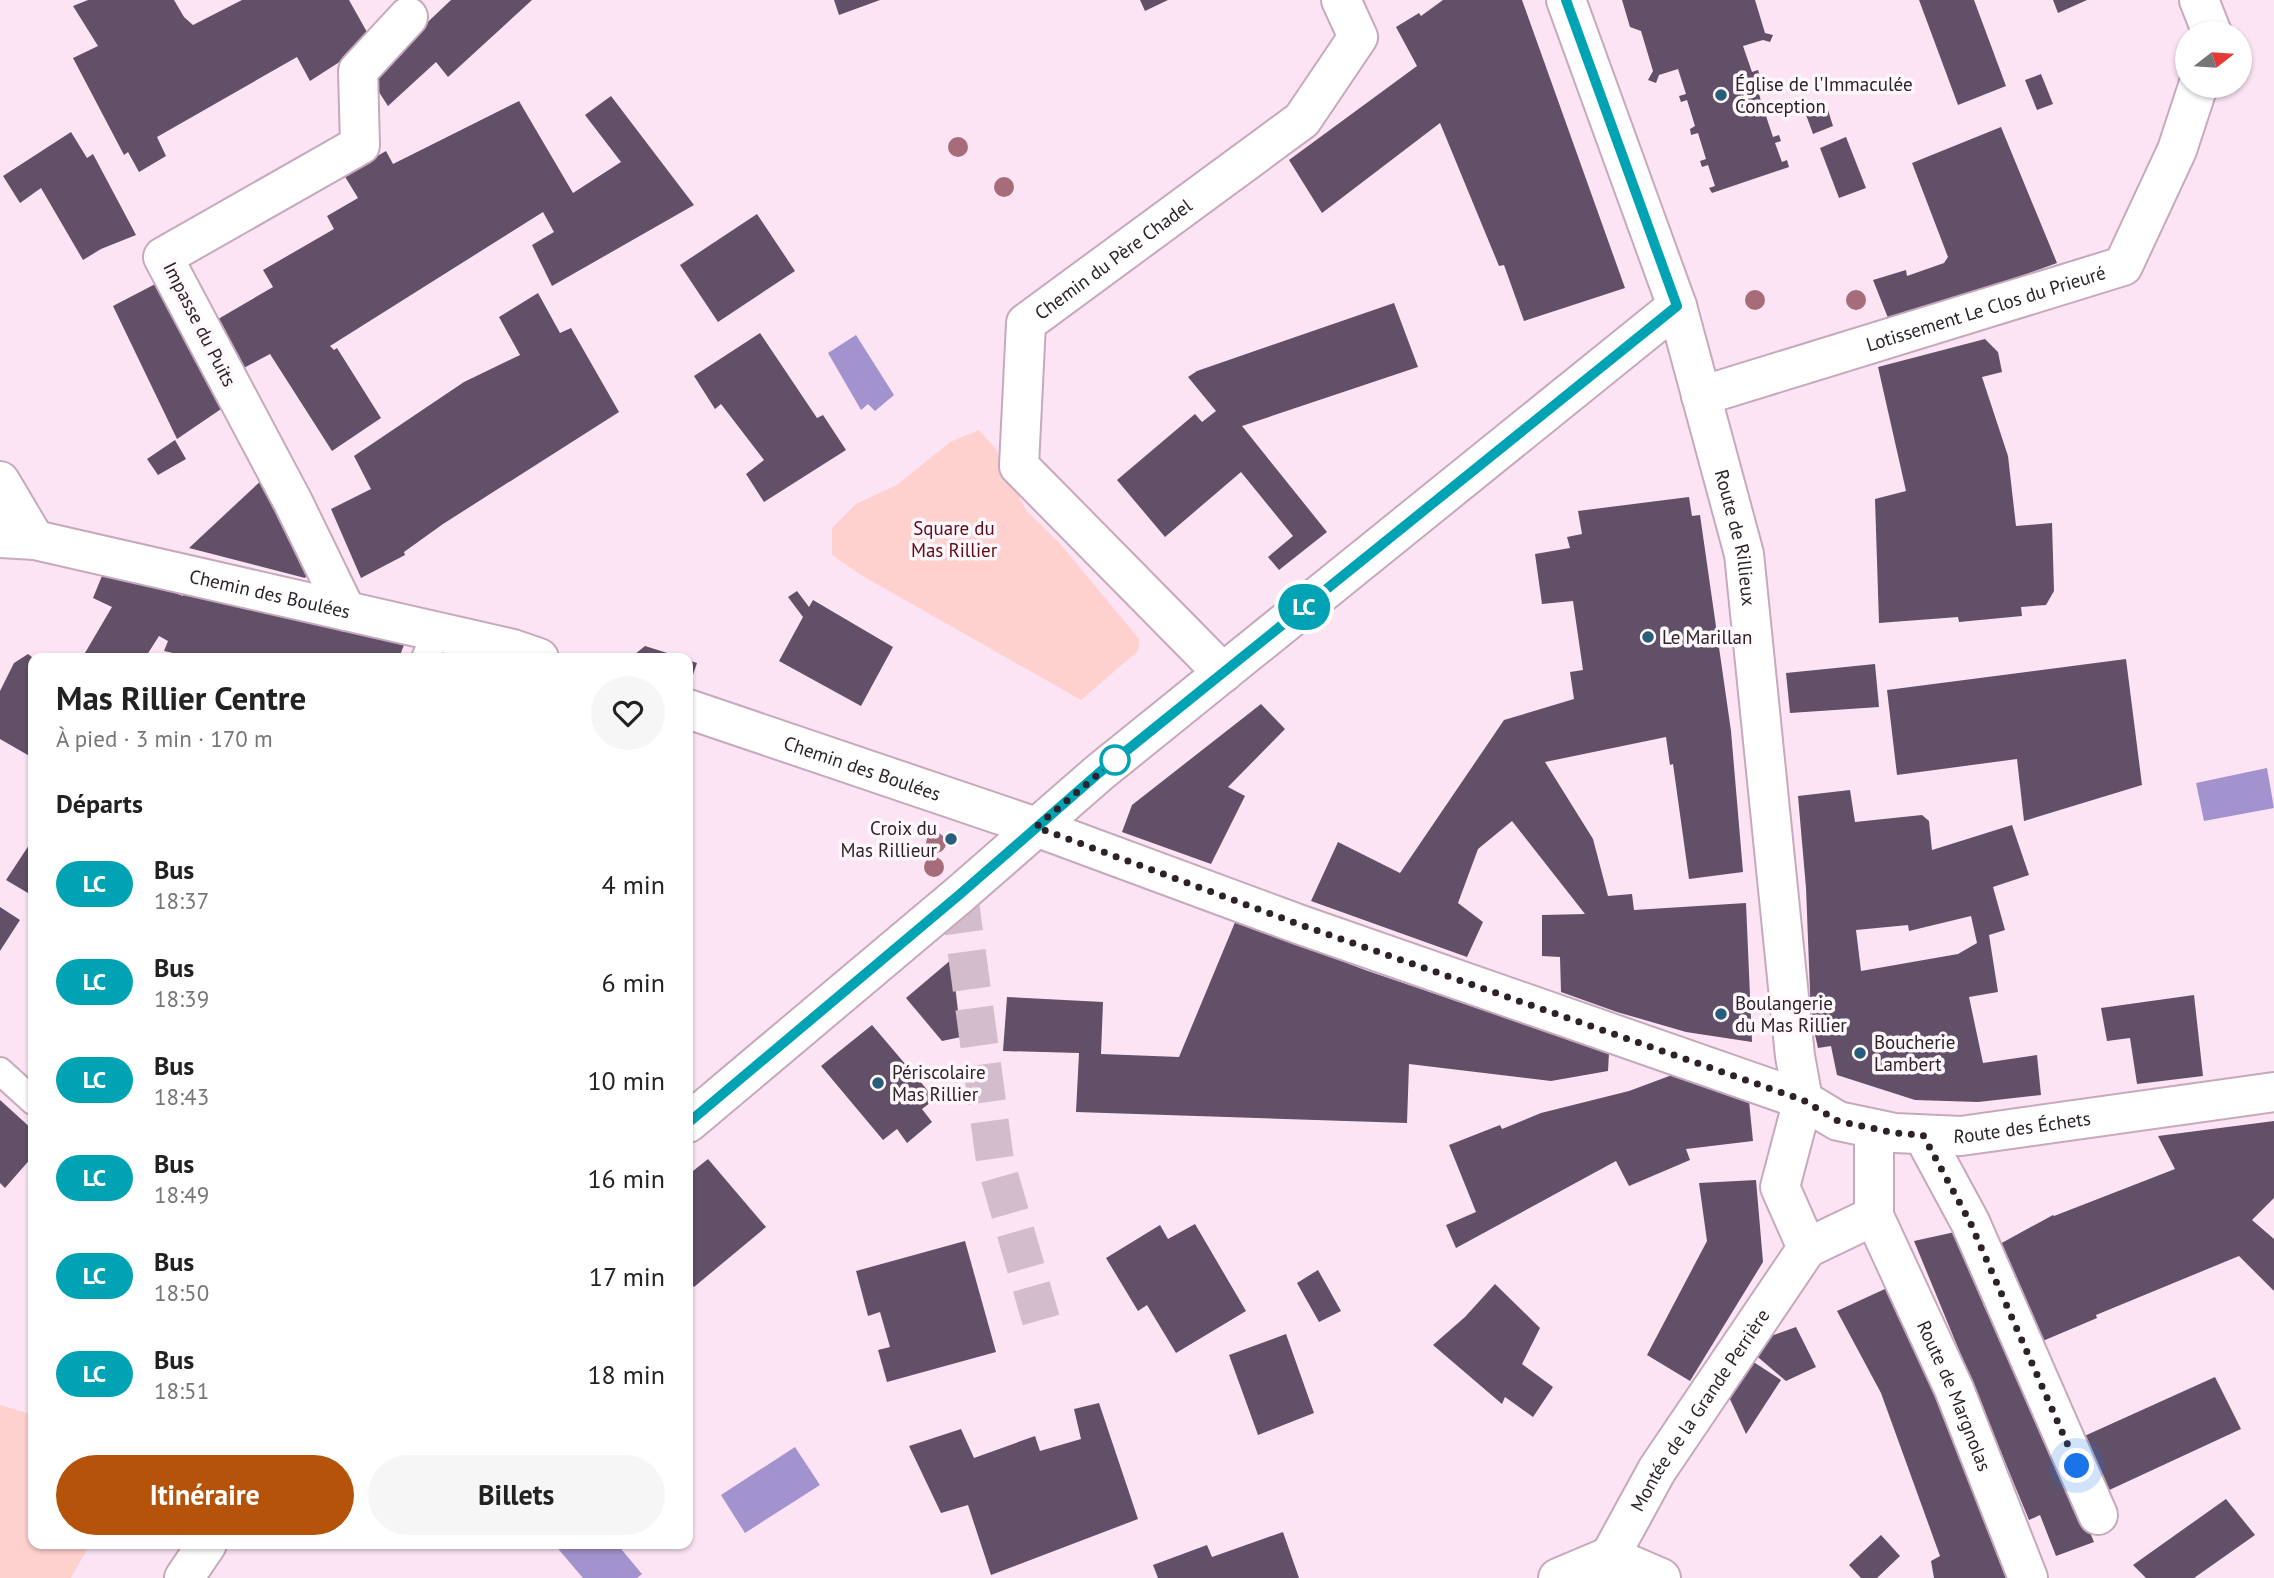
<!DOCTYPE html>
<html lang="fr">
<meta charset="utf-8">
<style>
:root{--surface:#fff;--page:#f6f6f6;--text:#222;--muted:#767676;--accent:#b45309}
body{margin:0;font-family:"PT Sans",sans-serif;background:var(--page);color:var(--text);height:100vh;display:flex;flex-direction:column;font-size:26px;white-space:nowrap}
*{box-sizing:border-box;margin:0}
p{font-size:23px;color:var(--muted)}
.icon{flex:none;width:38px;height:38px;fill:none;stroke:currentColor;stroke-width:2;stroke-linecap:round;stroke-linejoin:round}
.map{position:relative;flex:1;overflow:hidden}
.details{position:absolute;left:28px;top:653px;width:665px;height:896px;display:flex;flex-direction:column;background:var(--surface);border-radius:14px;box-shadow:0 2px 5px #0004}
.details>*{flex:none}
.badge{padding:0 14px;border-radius:23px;font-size:24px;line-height:46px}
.needle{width:46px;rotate:73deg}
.fabs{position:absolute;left:2175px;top:21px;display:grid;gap:14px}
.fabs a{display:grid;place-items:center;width:77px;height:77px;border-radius:50%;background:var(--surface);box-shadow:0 2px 5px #0004;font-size:35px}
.you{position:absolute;width:35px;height:35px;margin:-18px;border:5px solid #fff;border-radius:50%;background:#1a73e8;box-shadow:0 0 0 10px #1a73e833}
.map>.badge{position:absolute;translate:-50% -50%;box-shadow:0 0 0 4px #fff}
h2{padding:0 28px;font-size:26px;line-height:63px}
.round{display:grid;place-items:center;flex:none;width:74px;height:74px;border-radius:37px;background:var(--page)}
.head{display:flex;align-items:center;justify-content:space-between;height:119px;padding:0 28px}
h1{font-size:33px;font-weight:800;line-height:52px}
.action{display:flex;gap:14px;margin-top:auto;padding:14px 28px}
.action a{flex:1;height:80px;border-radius:42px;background:var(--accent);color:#fff;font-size:28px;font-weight:800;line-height:80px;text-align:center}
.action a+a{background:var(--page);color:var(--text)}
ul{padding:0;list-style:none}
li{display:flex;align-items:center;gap:21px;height:98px;padding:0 28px}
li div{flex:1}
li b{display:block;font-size:26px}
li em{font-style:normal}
li .badge{min-width:77px;font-weight:700;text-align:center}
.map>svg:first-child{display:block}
.green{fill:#fed0ce}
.water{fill:#a292ce}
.building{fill:#615067;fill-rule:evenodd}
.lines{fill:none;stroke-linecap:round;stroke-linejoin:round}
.street-tunnel{stroke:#d3bdcc;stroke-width:38;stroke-dasharray:38 19;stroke-linecap:butt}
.lane-casing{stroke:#c6a9bc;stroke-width:30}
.street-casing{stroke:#c6a9bc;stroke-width:42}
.secondary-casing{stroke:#c6a9bc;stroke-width:42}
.lane{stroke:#fff;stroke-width:26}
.street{stroke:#fff;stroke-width:38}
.secondary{stroke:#fff;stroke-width:38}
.tree{fill:#a76c79}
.line-casing{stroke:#fff;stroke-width:16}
.line{stroke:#00a3b4;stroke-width:10}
.walk{stroke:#2d222a;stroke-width:7;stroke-dasharray:0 12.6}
.poi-dot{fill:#275e79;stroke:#fef7fb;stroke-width:2.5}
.stop-dot{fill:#fff;stroke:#00a3b4;stroke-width:3.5}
.labels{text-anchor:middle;stroke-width:7;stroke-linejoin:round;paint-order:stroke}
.poi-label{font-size:19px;fill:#2d222a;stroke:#fef7fb;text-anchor:start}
.street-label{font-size:19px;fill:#2d222a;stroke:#fef7fb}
.park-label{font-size:19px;fill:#610a15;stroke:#fef7fb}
</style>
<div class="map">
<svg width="2274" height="1578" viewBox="0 0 2274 1578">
<rect width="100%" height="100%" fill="#fce4f4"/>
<!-- green -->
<g class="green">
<polygon points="979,430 995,448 1026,510 1062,546 1139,639 1138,651 1081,700 861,575 832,555 832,528 856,504 897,485 950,442"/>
<polygon points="0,1405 33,1415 33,1544 90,1544 71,1578 0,1578"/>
</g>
<!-- water -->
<g class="water">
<polygon points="856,335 894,395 875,411 868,404 861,410 828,353"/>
<polygon points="2267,768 2274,808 2204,821 2196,783"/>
<polygon points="795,1447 820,1485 745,1533 721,1495"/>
<polygon points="554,1544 617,1544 642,1574 637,1578 583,1578"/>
</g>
<!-- building -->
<g class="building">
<polygon points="88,0 174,0 184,17 193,25 242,0 349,0 372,41 310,81 297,57 157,137 166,156 139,172 128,152 124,155 73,58 98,46 73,6"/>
<polygon points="451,0 532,0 448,77 436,62 388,106 375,86 375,72"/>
<polygon points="834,0 880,0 839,15"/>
<polygon points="1140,0 1168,0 1145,11"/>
<polygon points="1443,0 1522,0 1625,288 1524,321 1504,265 1499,266 1440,123 1322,213 1289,160 1417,66 1396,27 1419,13 1421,16"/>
<polygon points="1622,0 1755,0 1765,33 1773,35 1770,42 1763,40 1743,46 1752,72 1758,70 1760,76 1754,77 1762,104 1768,102 1770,108 1764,110 1773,137 1779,135 1781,141 1775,143 1782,162 1787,160 1789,167 1712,193 1709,188 1715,186 1708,165 1702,167 1700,161 1706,159 1698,133 1691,135 1690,129 1695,126 1687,100 1681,102 1679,96 1686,94 1678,69 1659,75 1656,83 1648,80 1653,71 1641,31 1630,27"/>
<polygon points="1919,0 1974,0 2006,86 1958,105"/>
<polygon points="2053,0 2087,0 2058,13"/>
<polygon points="2041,74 2053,104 2037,110 2025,80"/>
<polygon points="611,96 694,205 552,286 532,245 554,232 543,212 330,346 334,350 337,348 381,418 332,451 270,354 238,371 213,322 273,287 263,270 334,229 327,216 358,198 344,175 386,151 393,164 519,101 573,193 621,162 585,115"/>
<polygon points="1826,104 1833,126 1813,134 1805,112"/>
<polygon points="2001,127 2057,263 1890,323 1873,280 1906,270 1907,276 1944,263 1948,257 1912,163"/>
<polygon points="71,132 87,158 93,154 136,235 101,249 83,260 41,188 20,203 3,176"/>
<polygon points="1846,137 1866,188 1839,198 1820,148"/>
<polygon points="757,214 795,271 718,322 680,265"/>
<polygon points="161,281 227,405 177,439 113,306"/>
<polygon points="538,293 560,333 571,328 619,412 443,524 404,552 405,555 361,578 331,509 371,489 354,456 464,382 520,355 499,317"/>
<polygon points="1394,303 1418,367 1242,426 1327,532 1279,570 1268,557 1293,536 1241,472 1165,537 1117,480 1195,414 1202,422 1216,411 1188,377 1197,371"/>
<polygon points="760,333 817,418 823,415 846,450 764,502 746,474 764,460 721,404 715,409 694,376"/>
<polygon points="1985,339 1998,352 2002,372 1982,377 2008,456 2016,526 2052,523 2054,591 2046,605 2021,607 2022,616 1959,622 1958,617 1879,623 1875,499 1906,491 1878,367"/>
<polygon points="175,440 186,459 158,475 147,459"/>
<polygon points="265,477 313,565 305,578 189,548"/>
<polygon points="1689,497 1692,516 1700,515 1731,731 1743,872 1689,879 1673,764 1670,765 1666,737 1545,762 1593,839 1608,896 1632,894 1634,910 1746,903 1752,1042 1686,1032 1617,1012 1561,992 1560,957 1542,956 1542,915 1585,914 1512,821 1478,849 1458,903 1483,922 1467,957 1311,901 1338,842 1400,873 1504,720 1574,699 1570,672 1583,670 1573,601 1542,604 1535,554 1570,548 1567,537 1582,534 1578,511"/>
<polygon points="104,571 141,580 183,596 184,592 404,645 399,658 195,658 164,651 168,641 159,636 145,658 82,658 112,607 93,598"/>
<polygon points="797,591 809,607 813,600 893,647 861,706 779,661 803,617 788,597"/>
<polygon points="645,646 680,657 680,658 630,658"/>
<polygon points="28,654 33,658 33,758 0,739 0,691 14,663"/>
<polygon points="2126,659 2142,785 2024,821 2017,759 1897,775 1887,690"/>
<polygon points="688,660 697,663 688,689"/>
<polygon points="1875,664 1879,707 1790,713 1786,673"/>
<polygon points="1261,704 1285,729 1228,787 1245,796 1211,864 1122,832 1132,805"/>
<path d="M1850 790 1855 822 1922 815 1929 821 1932 850 2012 825 2029 875 1993 887 2005 930 1989 935 1998 992 1969 997 1983 1063 2037 1055 2041 1095 1978 1102 1915 1100 1837 1075 1831 1046 1818 1048 1811 1017 1806 888 1798 796ZM1971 916 1977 943 1958 954 1861 971 1856 930 1908 925 1909 931Z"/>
<polygon points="33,839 33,896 6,880"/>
<polygon points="0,907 20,920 0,951"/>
<polygon points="1236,920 1365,970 1609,1053 1608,1071 1551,1081 1409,1064 1407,1123 1076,1112 1079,1053 1003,1051 1007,997 1103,1002 1101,1054 1179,1057"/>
<polygon points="952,959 961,1037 942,1041 906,998"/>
<polygon points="2194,995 2203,1076 2137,1084 2130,1038 2107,1041 2101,1008"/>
<polygon points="872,1025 935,1099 922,1109 932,1122 907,1143 897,1129 883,1140 821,1066"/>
<polygon points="1672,1075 1749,1101 1753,1141 1686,1149 1690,1160 1629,1186 1616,1161 1456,1248 1446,1225 1476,1212 1449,1145 1500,1125 1502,1129 1541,1113 1629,1091"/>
<polygon points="0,1100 33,1130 33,1156 5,1188 0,1183"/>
<polygon points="2274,1121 2274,1198 2252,1220 2274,1239 2274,1291 2239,1256 2096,1315 2097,1318 2038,1343 1998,1245 2053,1215 2054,1216 2175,1169 2158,1136"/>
<polygon points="708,1159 766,1227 694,1287 688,1280 688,1175"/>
<polygon points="1756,1180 1763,1262 1690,1381 1647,1355 1707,1241 1699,1183"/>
<polygon points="1195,1224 1246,1311 1176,1353 1147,1305 1138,1311 1106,1258 1160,1225 1168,1239"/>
<polygon points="1955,1232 1989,1302 1983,1304 2040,1412 2094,1542 2056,1556 2040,1515 2029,1520 1914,1241"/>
<polygon points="965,1241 996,1352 887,1382 878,1350 890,1347 880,1312 868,1316 856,1271"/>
<polygon points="1318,1270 1341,1311 1319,1322 1297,1283"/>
<polygon points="1495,1284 1540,1328 1522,1364 1553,1387 1533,1417 1505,1397 1502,1404 1433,1345 1465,1317"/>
<polygon points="1887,1288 1940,1395 2006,1578 1934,1578 1931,1561 1940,1556 1881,1393 1837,1311"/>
<polygon points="1796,1327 1816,1367 1786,1381 1752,1352 1760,1340"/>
<polygon points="1286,1334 1314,1413 1258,1435 1229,1355"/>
<polygon points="1752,1361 1781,1380 1746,1434 1729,1397"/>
<polygon points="2215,1377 2241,1429 2105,1492 2080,1438"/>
<polygon points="1099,1403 1138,1519 991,1575 968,1505 941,1513 909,1446 961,1429 974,1458 1035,1436 1040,1451 1081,1439 1074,1409"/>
<polygon points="2226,1499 2255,1535 2194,1578 2146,1578 2133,1565"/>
<polygon points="1283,1532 1299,1578 1158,1578 1153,1565 1207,1545 1212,1557"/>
<polygon points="1881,1535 1900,1556 1877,1578 1861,1578 1849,1565"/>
</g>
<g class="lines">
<!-- street-tunnel -->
<polyline class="street-tunnel" points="959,895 995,1161 1041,1320"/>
<!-- lane casing -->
<g class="lane-casing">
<g id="lane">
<polyline points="425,658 437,632"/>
<polyline points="0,1071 33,1101"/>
</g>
</g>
<!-- street casing -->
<g class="street-casing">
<g id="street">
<polyline points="2199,0 2212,33"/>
<path id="s1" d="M1701 396 2123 266 2177 150 2198 86"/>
<polyline points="0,481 35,540"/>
<path id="s2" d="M0 538 35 540 513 649 539 658"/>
<polyline points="346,611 293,502 163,257 360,145 358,71 408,17"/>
<path id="s3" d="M1223 673 1019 466 1026 323 1302 120 1358 37 1341 0"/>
<path id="s4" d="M688 709 1036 827"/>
<polyline points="1803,1100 1780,1187 1807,1248"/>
<path id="s5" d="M1874 1129V1216L1954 1389 2028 1578"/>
<polyline points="1923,1135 1970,1222 2098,1515"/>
<polyline points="1807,1248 1874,1216"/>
<polyline points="1558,1578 1610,1556 1661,1578"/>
<path id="s6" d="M1605 1578 1610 1556 1657 1470 1807 1248"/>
</g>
</g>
<!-- secondary casing -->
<g class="secondary-casing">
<g id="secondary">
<path id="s7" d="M1566 0 1677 306 1744 554 1795 1056 1803 1100"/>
<path id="s8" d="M1036 827 1301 925 1803 1100 1838 1121 1895 1133 1961 1136 2274 1092"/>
<polyline points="688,1123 959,895 1100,772 1677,306"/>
<polyline points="184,1578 207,1544"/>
</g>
</g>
<!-- lane -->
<use href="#lane" class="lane"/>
<!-- street -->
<use href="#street" class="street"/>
<!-- secondary -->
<use href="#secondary" class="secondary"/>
</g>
<!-- trees -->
<g class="tree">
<circle cx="958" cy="147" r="10"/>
<circle cx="1004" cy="187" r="10"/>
<circle cx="1755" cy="300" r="10"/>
<circle cx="1856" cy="300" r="10"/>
<circle cx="936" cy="843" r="10"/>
<circle cx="934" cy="867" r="10"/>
</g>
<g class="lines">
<!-- line casing -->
<g class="line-casing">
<polyline id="line" points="688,1123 959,895 1100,772 1677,306 1566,0"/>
</g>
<!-- line -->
<use href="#line" class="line"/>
<!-- walk -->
<polyline class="walk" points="1115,760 1036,827 1301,925 1803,1100 1838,1121 1895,1133 1923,1135 1970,1222 2077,1466"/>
</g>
<!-- markers -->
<g class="poi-dot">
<circle cx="1721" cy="95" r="7"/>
<circle cx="1648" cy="637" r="7"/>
<circle cx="951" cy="839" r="7"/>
<circle cx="1721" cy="1014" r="7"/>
<circle cx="1860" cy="1053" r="7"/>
<circle cx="878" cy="1083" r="7"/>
</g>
<circle class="stop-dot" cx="1115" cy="760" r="14"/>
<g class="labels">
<!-- poi labels -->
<g class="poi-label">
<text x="1735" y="91">Église de l'Immaculée<tspan x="1735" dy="22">Conception</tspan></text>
<text x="1662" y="644">Le Marillan</text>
<text x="937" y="835" text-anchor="end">Croix du<tspan x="937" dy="22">Mas Rillieur</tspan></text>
<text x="1735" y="1010">Boulangerie<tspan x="1735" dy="22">du Mas Rillier</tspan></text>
<text x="1874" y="1049">Boucherie<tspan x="1874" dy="22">Lambert</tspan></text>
<text x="892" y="1079">Périscolaire<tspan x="892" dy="22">Mas Rillier</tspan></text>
</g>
<!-- street labels -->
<g class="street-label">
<text dy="7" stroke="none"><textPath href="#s3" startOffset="542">Chemin du Père Chadel</textPath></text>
<text dy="7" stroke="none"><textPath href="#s1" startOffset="298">Lotissement Le Clos du Prieuré</textPath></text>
<text transform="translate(200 324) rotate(63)" y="7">Impasse du Puits</text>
<text dy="7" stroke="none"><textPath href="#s7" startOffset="565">Route de Rillieux</textPath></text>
<text dy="7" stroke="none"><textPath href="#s2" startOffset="276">Chemin des Boulées</textPath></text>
<text dy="7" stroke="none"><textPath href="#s4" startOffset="184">Chemin des Boulées</textPath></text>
<text dy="7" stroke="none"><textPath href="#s8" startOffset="1041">Route des Échets</textPath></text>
<text dy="7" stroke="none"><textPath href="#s5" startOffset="284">Route de Margnolas</textPath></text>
<text dy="7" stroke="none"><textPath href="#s6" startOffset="194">Montée de la Grande Perrière</textPath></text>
</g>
<!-- park labels -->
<g class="park-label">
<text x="954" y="535">Square du<tspan x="954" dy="22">Mas Rillier</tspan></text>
</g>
</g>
</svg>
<div class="fabs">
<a><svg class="needle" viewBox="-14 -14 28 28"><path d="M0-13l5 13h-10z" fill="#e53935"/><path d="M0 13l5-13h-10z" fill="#767676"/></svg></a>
</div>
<div class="you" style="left:2077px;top:1466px"></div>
<b class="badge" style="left:1304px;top:607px;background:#00a3b4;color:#fff">LC</b>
<section class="details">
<div class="head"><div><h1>Mas Rillier Centre</h1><p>À pied · 3 min · 170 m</p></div><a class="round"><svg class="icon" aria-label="heart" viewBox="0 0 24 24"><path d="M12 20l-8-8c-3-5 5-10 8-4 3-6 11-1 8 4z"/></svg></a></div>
<h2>Départs</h2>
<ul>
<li><span class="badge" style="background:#00a3b4;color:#fff">LC</span><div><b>Bus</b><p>18:37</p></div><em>4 min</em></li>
<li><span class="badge" style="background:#00a3b4;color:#fff">LC</span><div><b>Bus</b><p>18:39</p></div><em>6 min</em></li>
<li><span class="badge" style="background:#00a3b4;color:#fff">LC</span><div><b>Bus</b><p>18:43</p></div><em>10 min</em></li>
<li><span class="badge" style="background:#00a3b4;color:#fff">LC</span><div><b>Bus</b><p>18:49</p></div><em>16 min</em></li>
<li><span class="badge" style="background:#00a3b4;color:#fff">LC</span><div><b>Bus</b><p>18:50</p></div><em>17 min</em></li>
<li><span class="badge" style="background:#00a3b4;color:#fff">LC</span><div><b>Bus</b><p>18:51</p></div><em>18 min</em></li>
</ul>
<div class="action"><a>Itinéraire</a><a>Billets</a></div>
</section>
</div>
